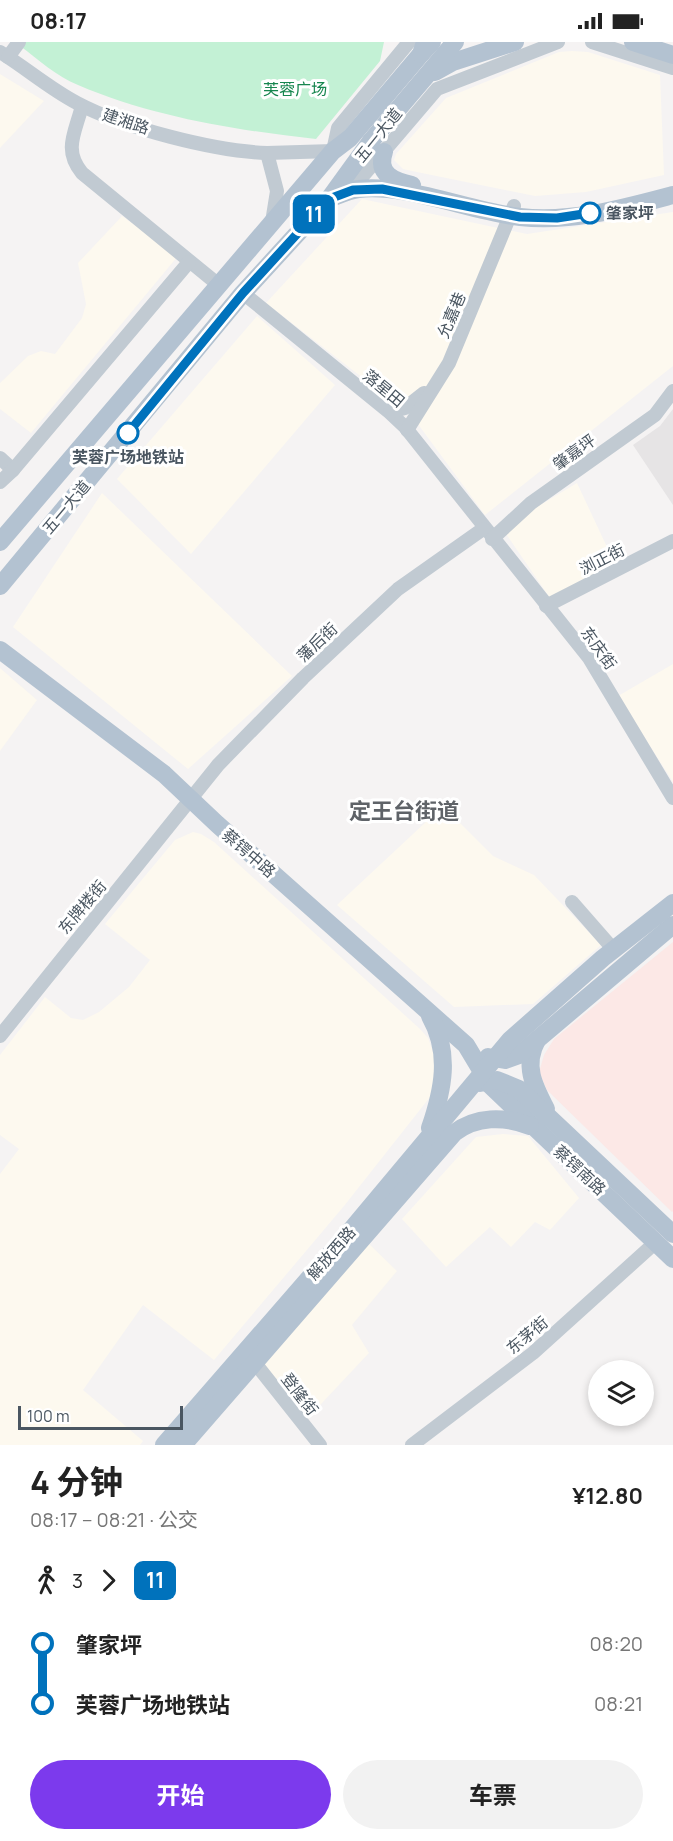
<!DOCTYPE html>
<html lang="zh">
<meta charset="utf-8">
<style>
:root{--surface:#fff;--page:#f2f2f2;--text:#222;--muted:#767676;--accent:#7c3aed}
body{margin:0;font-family:Manrope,"Noto Sans SC",sans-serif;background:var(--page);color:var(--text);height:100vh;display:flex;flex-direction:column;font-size:22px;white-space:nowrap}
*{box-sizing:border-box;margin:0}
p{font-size:20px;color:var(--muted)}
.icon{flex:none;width:33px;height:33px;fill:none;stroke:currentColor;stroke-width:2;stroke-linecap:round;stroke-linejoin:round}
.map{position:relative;height:1403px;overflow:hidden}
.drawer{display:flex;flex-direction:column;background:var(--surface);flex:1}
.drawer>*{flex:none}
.badge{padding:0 12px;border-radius:9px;font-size:21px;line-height:39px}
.tools{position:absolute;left:588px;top:1318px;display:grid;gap:12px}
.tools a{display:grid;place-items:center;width:66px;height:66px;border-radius:50%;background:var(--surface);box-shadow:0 3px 9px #0003;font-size:30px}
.scale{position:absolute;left:18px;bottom:15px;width:165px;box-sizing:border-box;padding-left:6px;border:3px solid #4a5661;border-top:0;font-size:16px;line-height:21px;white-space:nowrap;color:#4a5661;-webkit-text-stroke:4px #fff;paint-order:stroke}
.map>.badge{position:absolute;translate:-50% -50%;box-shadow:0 0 0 3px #fff}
.legs{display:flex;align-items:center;gap:9px;height:66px;padding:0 30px;font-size:20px}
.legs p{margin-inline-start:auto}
.headline{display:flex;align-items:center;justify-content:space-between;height:102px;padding:0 30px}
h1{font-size:33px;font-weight:700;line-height:45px}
.cta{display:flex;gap:12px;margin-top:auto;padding:12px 30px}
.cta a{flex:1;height:69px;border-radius:36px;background:var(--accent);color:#fff;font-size:24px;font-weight:700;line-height:69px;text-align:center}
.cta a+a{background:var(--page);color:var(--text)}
ul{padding:0 30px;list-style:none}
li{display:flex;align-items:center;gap:21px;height:60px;font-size:22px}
li i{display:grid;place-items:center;width:9px;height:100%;margin:0 8px;background:currentColor}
li i::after{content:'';width:15px;height:15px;margin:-8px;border:4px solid;border-radius:50%;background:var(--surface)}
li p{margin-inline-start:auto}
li:first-child i{background:linear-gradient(#0000 50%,currentColor 0)}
li:last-child i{background:linear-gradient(currentColor 50%,#0000 0)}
.status{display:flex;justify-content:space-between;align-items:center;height:42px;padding:0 30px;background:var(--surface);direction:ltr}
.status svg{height:16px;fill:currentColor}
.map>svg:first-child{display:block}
.commercial{fill:#fdf9ef}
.education{fill:#e6e4e5}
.medical{fill:#fce8e6}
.green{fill:#c3f1d5}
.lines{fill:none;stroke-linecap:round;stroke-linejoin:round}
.minor{stroke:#c1cad2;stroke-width:14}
.major{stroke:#b3c2d1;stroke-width:18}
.major-bridge{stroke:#b3c2d1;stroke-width:18}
.line-1-casing{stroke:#fff;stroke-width:14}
.line-1{stroke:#0072bc;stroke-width:9}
.stop-1-dot{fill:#fff;stroke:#0072bc;stroke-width:3}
.labels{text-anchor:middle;stroke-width:6;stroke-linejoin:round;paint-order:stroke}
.park-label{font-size:16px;fill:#17864f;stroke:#fff}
.street-label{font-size:16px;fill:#4a5661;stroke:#fff}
.stop-label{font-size:16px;font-weight:bold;fill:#4a5661;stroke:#fff;text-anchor:start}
.district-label{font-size:22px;font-weight:bold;fill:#5f6368;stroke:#fff}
</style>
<div class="status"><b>08:17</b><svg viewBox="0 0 49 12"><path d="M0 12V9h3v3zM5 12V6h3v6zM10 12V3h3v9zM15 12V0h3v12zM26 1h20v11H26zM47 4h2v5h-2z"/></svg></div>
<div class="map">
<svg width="673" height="1403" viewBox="0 0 673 1403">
<rect width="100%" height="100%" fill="#f5f3f3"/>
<!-- commercial -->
<g class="commercial">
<polygon points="572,9 588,10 660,33 664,133 586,150 535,154 412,129 403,127 394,118 396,112 446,56 559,10"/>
<polygon points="0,32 44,59 0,106"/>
<polygon points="362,157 527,192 673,170 673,324 485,473 412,374 266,261"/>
<polygon points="122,174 178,214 31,391 0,367 0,341 28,314 41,309 55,312 82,276 86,262 78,221"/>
<polygon points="257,274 335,343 191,512 117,437"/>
<polygon points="577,441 614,520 550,556 502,486"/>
<polygon points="102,451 292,634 188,727 13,585"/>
<polygon points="673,622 673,740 618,654"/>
<polygon points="0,626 37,658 0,709"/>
<polygon points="443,764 493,814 534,833 601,903 533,962 454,965 337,863"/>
<polygon points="193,790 201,792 214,800 420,987 428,996 437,1021 430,1055 344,1164 214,1318 143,1263 83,1348 143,1399 140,1403 0,1403 0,1132 19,1107 0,1093 0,1013 45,955 71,976 83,978 99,970 129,945 150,918 105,882 175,798"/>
<polygon points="503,1092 528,1094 579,1156 550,1188 535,1180 511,1205 490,1185 446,1225 402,1177 476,1095"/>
<polygon points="367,1200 397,1229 352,1283 369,1311 307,1377 263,1321"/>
</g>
<!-- education -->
<polygon class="education" points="673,367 673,463 633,403 660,384"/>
<!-- medical -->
<polygon class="medical" points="673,900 673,1169 672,1170 547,1048 539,1030 544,1013 554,997"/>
<!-- green -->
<path class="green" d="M24 0H384L380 19 316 97C235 88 153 75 78 43 57 35 38 17 20 4Z"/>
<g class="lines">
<!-- minor -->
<g class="minor">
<polyline points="592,0 673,26"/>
<path d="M0 10C26 26 50 47 77 61 124 86 214 109 267 111"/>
<polyline points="8,15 19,0"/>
<path d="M82 64C75 91 63 108 82 131L220 244"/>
<polyline points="350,149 437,47 558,0"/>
<polyline points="272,180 277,149 267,111 333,109 338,86 409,0"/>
<polyline points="243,251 388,369 405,385 589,616 673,756"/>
<polyline points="390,370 405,366 424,351"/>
<polyline points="407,388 449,321 514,164"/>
<polyline points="0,416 13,428"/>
<polyline points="0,440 13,428 189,220"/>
<polyline points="492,497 531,461 655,373 673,349"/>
<polyline points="546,564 673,499"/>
<polyline points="572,860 614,908"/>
<polyline points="0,994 218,723 303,636 398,547 483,487"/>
<polyline points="255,1321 320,1403"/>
<polyline points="412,1403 533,1311 656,1200"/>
</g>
<!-- major -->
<g class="major">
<polyline points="633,0 673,13"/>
<path d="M384 110C376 132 394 139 412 143"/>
<path d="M329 157C339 153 349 148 359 147 404 141 473 170 520 175 571 181 624 166 673 153"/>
<polyline points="0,500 333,109 350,96 421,12 425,0"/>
<polyline points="0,544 243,251 329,157 371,99"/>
<polyline points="0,608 164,732 217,782 466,1003 490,1043 673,1217"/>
<path d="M430 974C451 1011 443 1048 430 1086"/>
<path d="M537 998C523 1023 534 1044 546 1067"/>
<polyline points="488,1015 505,1018 519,1013 673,883"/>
<polyline points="480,1041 497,1038 519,1047 673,1192"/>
<polyline points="164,1403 352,1187 510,998 603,916 673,861"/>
<path d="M183 1403 454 1091C476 1074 504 1074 530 1084"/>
</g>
<!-- major-bridge -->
<g class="major-bridge">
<polyline points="421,12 432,0"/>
<polyline points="435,30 453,20 515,0"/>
<polyline points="371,99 455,0"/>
</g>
</g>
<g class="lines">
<!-- line-1 casing -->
<g class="line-1-casing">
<polyline id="line-1" points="128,391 243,251 329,157 353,148 382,147 520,175 557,176 590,171"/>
</g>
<!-- line-1 -->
<use href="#line-1" class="line-1"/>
</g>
<!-- markers -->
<g class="stop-1-dot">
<circle cx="590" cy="171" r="10"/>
<circle cx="128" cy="391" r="10"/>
</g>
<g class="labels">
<!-- park labels -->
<g class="park-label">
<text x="295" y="53">芙蓉广场</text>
</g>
<!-- street labels -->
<g class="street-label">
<text transform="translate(126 79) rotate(18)" y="6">建湘路</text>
<text transform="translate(378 93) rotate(-51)" y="6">五一大道</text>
<text transform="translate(451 273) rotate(-67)" y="6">允嘉巷</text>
<text transform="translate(384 346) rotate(40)" y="6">落星田</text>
<text transform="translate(574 410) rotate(-36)" y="6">肇嘉坪</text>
<text transform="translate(66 465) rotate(-50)" y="6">五一大道</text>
<text transform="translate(602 517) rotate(-27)" y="6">浏正街</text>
<text transform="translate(317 600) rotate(-43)" y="6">藩后街</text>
<text transform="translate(599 606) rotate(54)" y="6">东庆街</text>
<text transform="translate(249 811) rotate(41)" y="6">蔡锷中路</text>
<text transform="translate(82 865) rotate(-50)" y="6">东牌楼街</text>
<text transform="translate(580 1128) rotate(43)" y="6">蔡锷南路</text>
<text transform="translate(331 1211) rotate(-49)" y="6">解放西路</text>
<text transform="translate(527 1293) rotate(-40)" y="6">东茅街</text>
<text transform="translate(300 1352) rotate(52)" y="6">登隆街</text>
</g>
<!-- stop labels -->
<g class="stop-label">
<text x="606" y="177">肇家坪</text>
<text x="128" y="421" text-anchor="middle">芙蓉广场地铁站</text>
</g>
<!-- district labels -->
<g class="district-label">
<text x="404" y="777">定王台街道</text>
</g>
</g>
</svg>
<div class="tools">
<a><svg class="icon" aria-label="layers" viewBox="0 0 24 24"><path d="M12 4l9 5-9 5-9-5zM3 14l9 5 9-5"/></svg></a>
</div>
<div class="scale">100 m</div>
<b class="badge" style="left:314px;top:172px;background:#0072bc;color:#fff">11</b>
</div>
<section class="drawer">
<div class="headline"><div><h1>4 分钟</h1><p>08:17 – 08:21 · 公交</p></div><b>¥12.80</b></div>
<div class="legs"><svg class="icon" aria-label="walk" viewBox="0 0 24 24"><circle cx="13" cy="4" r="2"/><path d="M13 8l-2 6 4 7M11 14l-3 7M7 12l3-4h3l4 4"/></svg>3<svg class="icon" aria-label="forward" viewBox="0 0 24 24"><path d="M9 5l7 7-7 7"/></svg><b class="badge" style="background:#0072bc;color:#fff">11</b></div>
<ul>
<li><i style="color:#0072bc"></i><b>肇家坪</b><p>08:20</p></li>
<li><i style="color:#0072bc"></i><b>芙蓉广场地铁站</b><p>08:21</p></li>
</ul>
<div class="cta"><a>开始</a><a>车票</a></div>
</section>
